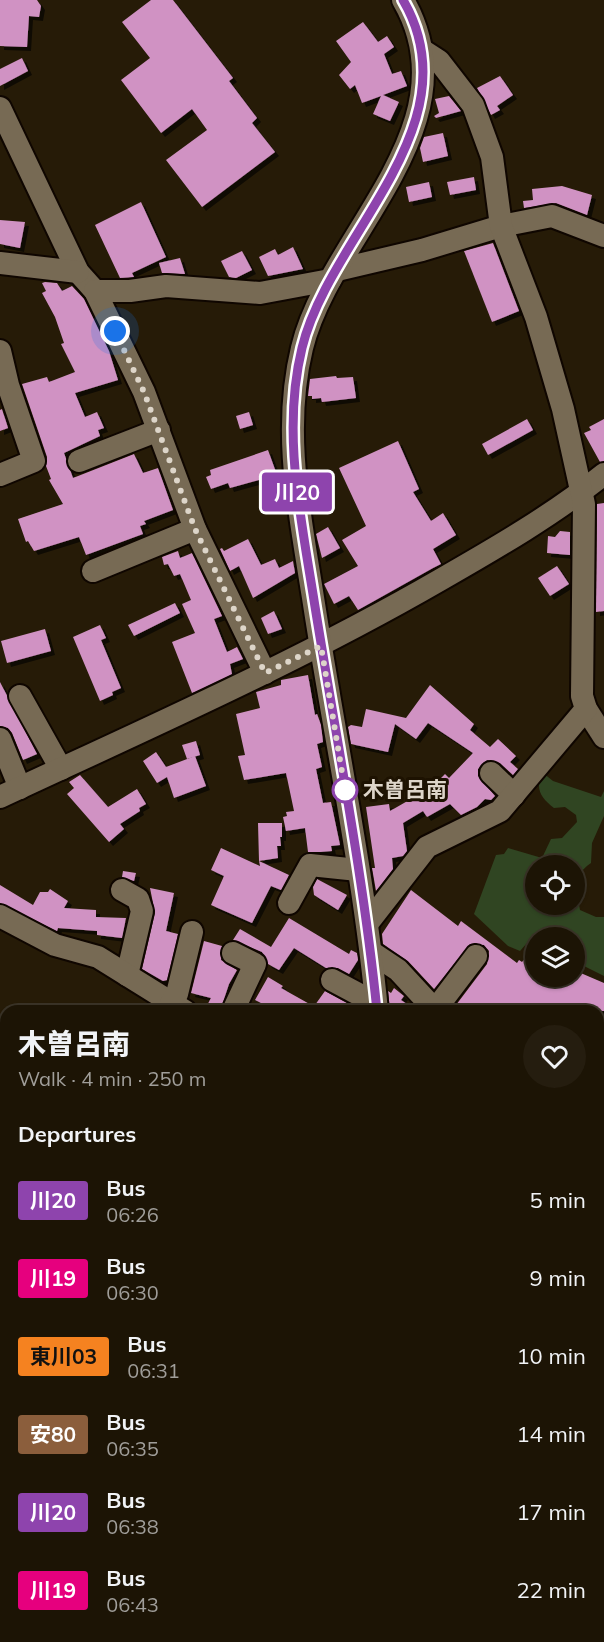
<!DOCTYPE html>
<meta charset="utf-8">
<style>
:root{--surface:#1c1405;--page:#251d0f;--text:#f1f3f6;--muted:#a09e9a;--line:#3a3327}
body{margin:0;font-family:Mulish,"Noto Sans JP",sans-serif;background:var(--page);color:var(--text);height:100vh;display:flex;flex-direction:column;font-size:22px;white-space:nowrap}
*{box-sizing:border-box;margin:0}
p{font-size:20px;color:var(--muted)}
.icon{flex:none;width:33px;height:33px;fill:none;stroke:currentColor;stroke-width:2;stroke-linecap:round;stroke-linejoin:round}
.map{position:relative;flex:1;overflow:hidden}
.drawer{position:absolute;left:0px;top:1005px;width:604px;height:638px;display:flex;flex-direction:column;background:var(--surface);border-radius:18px 18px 0 0;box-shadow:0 2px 4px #0004,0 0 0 2px var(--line)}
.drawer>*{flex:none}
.badge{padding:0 12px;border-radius:4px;font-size:21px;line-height:39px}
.tools{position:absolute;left:525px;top:855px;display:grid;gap:12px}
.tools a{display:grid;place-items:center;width:60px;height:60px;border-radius:50%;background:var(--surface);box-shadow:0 2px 4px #0004,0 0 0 2px var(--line);font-size:30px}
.you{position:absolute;width:30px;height:30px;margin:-15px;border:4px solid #fff;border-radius:50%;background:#1a73e8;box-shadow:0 0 0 9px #1a73e833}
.map>.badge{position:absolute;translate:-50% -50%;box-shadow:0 0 0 3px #fff}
h2{padding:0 18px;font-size:22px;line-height:54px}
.round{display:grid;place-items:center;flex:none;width:63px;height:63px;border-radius:32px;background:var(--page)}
.overview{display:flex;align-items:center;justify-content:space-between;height:102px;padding:0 18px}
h1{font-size:28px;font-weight:800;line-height:45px}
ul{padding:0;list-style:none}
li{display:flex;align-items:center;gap:18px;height:78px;padding:0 18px}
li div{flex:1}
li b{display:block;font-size:22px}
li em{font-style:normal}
li .badge{min-width:66px;font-weight:700;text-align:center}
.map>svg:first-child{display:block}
.green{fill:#304522;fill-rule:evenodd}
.building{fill:#d092c3;filter:url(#shadow)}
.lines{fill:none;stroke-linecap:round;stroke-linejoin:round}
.minor-casing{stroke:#0f0600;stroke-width:26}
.minor{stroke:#776a54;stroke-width:22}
.line-casing{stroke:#fff;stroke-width:14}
.line{stroke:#8e44ad;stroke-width:9}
.walk{stroke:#ddd5c9;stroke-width:6;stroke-dasharray:0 10.8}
.stop-dot{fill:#fff;stroke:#8e44ad;stroke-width:3}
.labels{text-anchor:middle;stroke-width:6;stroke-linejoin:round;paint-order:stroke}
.stop-label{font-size:21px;font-weight:bold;fill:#ddd5c9;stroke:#1d1201;text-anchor:start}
</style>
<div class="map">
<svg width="604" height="1642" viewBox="0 0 604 1642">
<defs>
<filter id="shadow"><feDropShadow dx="4" dy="4" stdDeviation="0" flood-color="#0009"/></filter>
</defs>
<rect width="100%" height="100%" fill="#261b07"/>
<!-- green -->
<path class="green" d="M543 773 553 781 601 797 604 791V816L592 843 591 863C572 876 576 889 580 910L596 917H604V976L582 965 575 966 574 938 552 937 549 930 535 934 520 951 508 946 474 914 496 855 504 854 508 848 542 858 551 839 562 838 577 822 576 815 565 807 554 808C541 798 534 788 543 773ZM536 866H574V904H536Z"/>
<!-- building -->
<g class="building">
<polygon points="0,0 37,0 41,6 39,17 29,16 27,47 0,46"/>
<polygon points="151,0 173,0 233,78 229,81 257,118 252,123 275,152 202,207 166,160 207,130 192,109 161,133 121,80 150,58 122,22"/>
<polygon points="363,22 378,42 387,36 394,47 384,54 392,74 401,71 407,86 383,95 399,102 390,121 373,114 381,96 362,103 355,85 350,89 339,75 351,62 336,41"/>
<polygon points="22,58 28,71 0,86 0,69"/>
<polygon points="500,76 513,95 497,106 500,110 491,115 477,88"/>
<polygon points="449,96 461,111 436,118 434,116 439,113 435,99"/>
<polygon points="443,133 448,156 423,162 420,148 424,137"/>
<polygon points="474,177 476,190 450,195 447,182"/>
<polygon points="429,182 432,197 409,202 406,187"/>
<polygon points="562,186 592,195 587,215 556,203 524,208 523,201 533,200 532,189"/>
<polygon points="141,202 166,257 132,273 134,277 120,278 95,225"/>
<polygon points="0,220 25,222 20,248 0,244"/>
<polygon points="493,243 519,311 492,322 464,251"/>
<polygon points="293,247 303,269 268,276 259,257 275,249 278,255"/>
<polygon points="242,251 252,270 236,278 229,277 221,261"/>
<polygon points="180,258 185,274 162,273 159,263"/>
<polygon points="45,282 57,283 62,291 72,286 84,299 109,351 118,380 75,393 85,417 97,412 104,428 98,430 100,436 64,453 73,478 134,454 143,473 158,468 173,510 144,521 146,524 140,526 143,534 86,555 79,537 34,551 28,541 26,542 18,519 63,504 49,480 51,479 46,466 47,457 22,384 47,377 49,382 75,372 61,344 64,343 55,317 42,293 46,291 42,283"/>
<polygon points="336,376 337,378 353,377 356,398 322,402 321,398 312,399 312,396 308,396 310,379"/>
<polygon points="2,409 8,428 0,431 0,410"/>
<polygon points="249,412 253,425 240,429 236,416"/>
<polygon points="527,419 533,430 488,455 482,444"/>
<polygon points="604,419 604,461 600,462 584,433 591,430 589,427"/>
<polygon points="398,441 419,489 413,492 431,521 443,513 456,535 433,549 441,564 433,568 358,610 349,596 334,604 324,584 358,566 342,540 366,526 339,468"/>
<polygon points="268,450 277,475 230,488 228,483 211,489 206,477 211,475 210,470"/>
<polygon points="604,503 604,611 596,612 597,504"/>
<polygon points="328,527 340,548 322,558 316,534"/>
<polygon points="560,531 570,532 570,555 547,553 548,536 555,537"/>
<polygon points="248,539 261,565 275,559 279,568 293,561 295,573 253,598 239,566 230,571 220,549 222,548 224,551"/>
<polygon points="178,551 180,558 192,553 222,616 214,619 227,652 237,647 243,659 230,664 232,674 192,693 172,642 195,633 182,604 191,600 180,574 174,576 168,564 164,565 162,557"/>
<polygon points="557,566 569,584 550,596 538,578"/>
<polygon points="175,603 180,613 134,636 128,625"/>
<polygon points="274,611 282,629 268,634 261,618"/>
<polygon points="100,625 106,638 101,640 121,688 112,692 113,695 100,701 73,637"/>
<polygon points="45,629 51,651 7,663 1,641"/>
<polygon points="308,675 315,715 317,714 321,725 323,742 317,744 322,767 316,769 323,803 331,802 340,845 331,846 332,851 320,852 308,852 305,828 286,831 283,817 287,816 286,812 294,811 286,773 244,780 238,756 245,755 236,714 260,708 256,692 281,685 281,680"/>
<polygon points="0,682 37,754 23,760 12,733 8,728 0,726"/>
<polygon points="430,685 474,724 470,730 490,747 498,739 516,756 510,762 518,769 513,775 500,763 487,760 478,769 478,776 495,796 491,800 485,799 477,807 461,815 450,804 427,817 423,811 403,823 407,851 403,856 392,858 393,869 376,891 372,868 375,868 366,807 389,804 390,811 432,787 445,774 449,778 473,753 428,723 416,739 395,724 388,752 351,744 348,727 351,725 362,727 366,709 406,718"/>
<polygon points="196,741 200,755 187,759 182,745"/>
<polygon points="156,752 166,767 195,756 206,786 174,798 167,777 157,783 143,761"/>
<polygon points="80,775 108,807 137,789 146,804 139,808 140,811 120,824 124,829 109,842 67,794 74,788 69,782"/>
<polygon points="258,823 282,823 282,837 280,837 281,846 277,846 278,858 259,861"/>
<polygon points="221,848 260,866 259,861 289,875 281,890 271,886 252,923 211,905 224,876 211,870"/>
<polygon points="123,871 136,873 134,881 122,877"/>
<polygon points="317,879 347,895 338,910 314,895 313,887"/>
<polygon points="0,885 33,905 40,892 48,892 50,889 68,901 64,908 96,910 96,917 126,918 122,938 97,935 97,931 58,928 57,931 0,903"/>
<polygon points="150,888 174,893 166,931 178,934 167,980 163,981 142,969 155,913"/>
<polygon points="411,890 458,926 461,921 517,963 519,960 522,962 527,956 536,962 536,976 574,976 576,971 604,983 604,1011 456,1011 453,1009 487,964 489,951 484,945 470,944 434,989 408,961 383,944 382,934"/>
<polygon points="289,918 349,954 351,950 357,953 358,960 349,974 338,968 326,968 294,948 279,970 268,964 262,952 233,940 240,929 271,947"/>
<polygon points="204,941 222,946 221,960 237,970 229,984 220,1011 204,1011 211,998 191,993"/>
<polygon points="268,977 283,986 281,988 322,1011 256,1011 261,1003 255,1000"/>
<polygon points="394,988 404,996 401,1000 417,1011 390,1011 388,991 391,993"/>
<polygon points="325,991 356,1008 362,1011 325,1011 315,1005"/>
</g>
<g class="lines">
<!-- minor casing -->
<g class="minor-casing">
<g id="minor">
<polyline points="0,108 78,272 95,291 144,392 195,529 265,673"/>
<polyline points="0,263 78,272"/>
<polyline points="337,270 422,250 501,226 552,216 604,236"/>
<polyline points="95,291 130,291 166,286 260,293 330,280"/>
<polyline points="0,351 8,385 34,461 0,475"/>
<polyline points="79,461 159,430"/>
<polyline points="93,571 195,529"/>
<polyline points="20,696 61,769"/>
<polyline points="586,709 604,737"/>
<polyline points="0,739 20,788"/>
<polyline points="491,773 514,795"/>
<path d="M0 797C148 728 298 662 440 580 496 548 553 515 604 474"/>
<polyline points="122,890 138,899 142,911 127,975"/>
<polyline points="289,903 310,865 358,870"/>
<polyline points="0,916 55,945 98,957 185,1011"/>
<polyline points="367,924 427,847 500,811 586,709 582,696 584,504 563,409 536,317 501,226 492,157 473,105 439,61 422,50"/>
<polyline points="371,952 398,970 436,1011"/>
<polyline points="233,953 255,964 233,1011"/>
<polyline points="332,980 362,996 375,995"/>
<polyline points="171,1003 177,994 192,932"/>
<polyline points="435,1010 476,956"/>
<path d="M377 1011C364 874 335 740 314 604 301 519 281 434 302 348 329 235 476 126 403 0"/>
<polyline points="598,1125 604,1127"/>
<polyline points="598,1343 604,1342"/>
<polyline points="0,1436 6,1440"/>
<polyline points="0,1593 6,1583"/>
<polyline points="598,1596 604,1585"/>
<polyline points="47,1636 53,1642"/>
<polyline points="208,1636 225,1642"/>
<polyline points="576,1636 577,1642"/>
<polyline points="270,1642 278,1636"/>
<polyline points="386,1642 387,1636"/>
</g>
</g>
<!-- minor -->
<use href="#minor" class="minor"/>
</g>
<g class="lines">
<!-- line casing -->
<g class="line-casing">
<path id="line" d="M377 1011C363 871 335 733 313 594 300 512 282 430 302 348 329 235 476 125 403 0"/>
</g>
<!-- line -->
<use href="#line" class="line"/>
<!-- walk -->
<polyline class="walk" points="115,331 144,392 195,529 265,673 321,646 345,790"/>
</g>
<!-- markers -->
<circle class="stop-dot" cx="345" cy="790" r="12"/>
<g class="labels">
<!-- stop labels -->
<g class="stop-label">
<text x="363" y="797">木曽呂南</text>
</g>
</g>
</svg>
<div class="tools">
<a><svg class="icon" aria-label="locate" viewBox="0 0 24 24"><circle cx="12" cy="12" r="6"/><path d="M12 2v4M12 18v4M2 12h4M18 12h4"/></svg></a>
<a><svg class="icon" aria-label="layers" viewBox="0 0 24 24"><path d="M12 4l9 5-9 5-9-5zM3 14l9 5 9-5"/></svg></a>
</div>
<div class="you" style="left:115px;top:331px"></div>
<b class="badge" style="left:297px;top:492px;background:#8e44ad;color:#fff">川20</b>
<section class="drawer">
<div class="overview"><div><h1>木曽呂南</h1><p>Walk · 4 min · 250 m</p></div><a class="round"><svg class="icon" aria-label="heart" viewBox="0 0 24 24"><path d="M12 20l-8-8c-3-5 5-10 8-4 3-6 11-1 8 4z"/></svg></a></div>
<h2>Departures</h2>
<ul>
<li><span class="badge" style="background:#8e44ad;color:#fff">川20</span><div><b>Bus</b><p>06:26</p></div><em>5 min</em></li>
<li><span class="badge" style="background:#e6007e;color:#fff">川19</span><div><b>Bus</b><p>06:30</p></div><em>9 min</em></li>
<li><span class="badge" style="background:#f58220;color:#111">東川03</span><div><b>Bus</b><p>06:31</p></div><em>10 min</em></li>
<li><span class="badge" style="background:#8b5e3c;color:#fff">安80</span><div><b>Bus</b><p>06:35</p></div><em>14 min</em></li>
<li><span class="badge" style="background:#8e44ad;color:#fff">川20</span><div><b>Bus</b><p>06:38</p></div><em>17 min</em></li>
<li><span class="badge" style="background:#e6007e;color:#fff">川19</span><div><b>Bus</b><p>06:43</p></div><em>22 min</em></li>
</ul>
</section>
</div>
